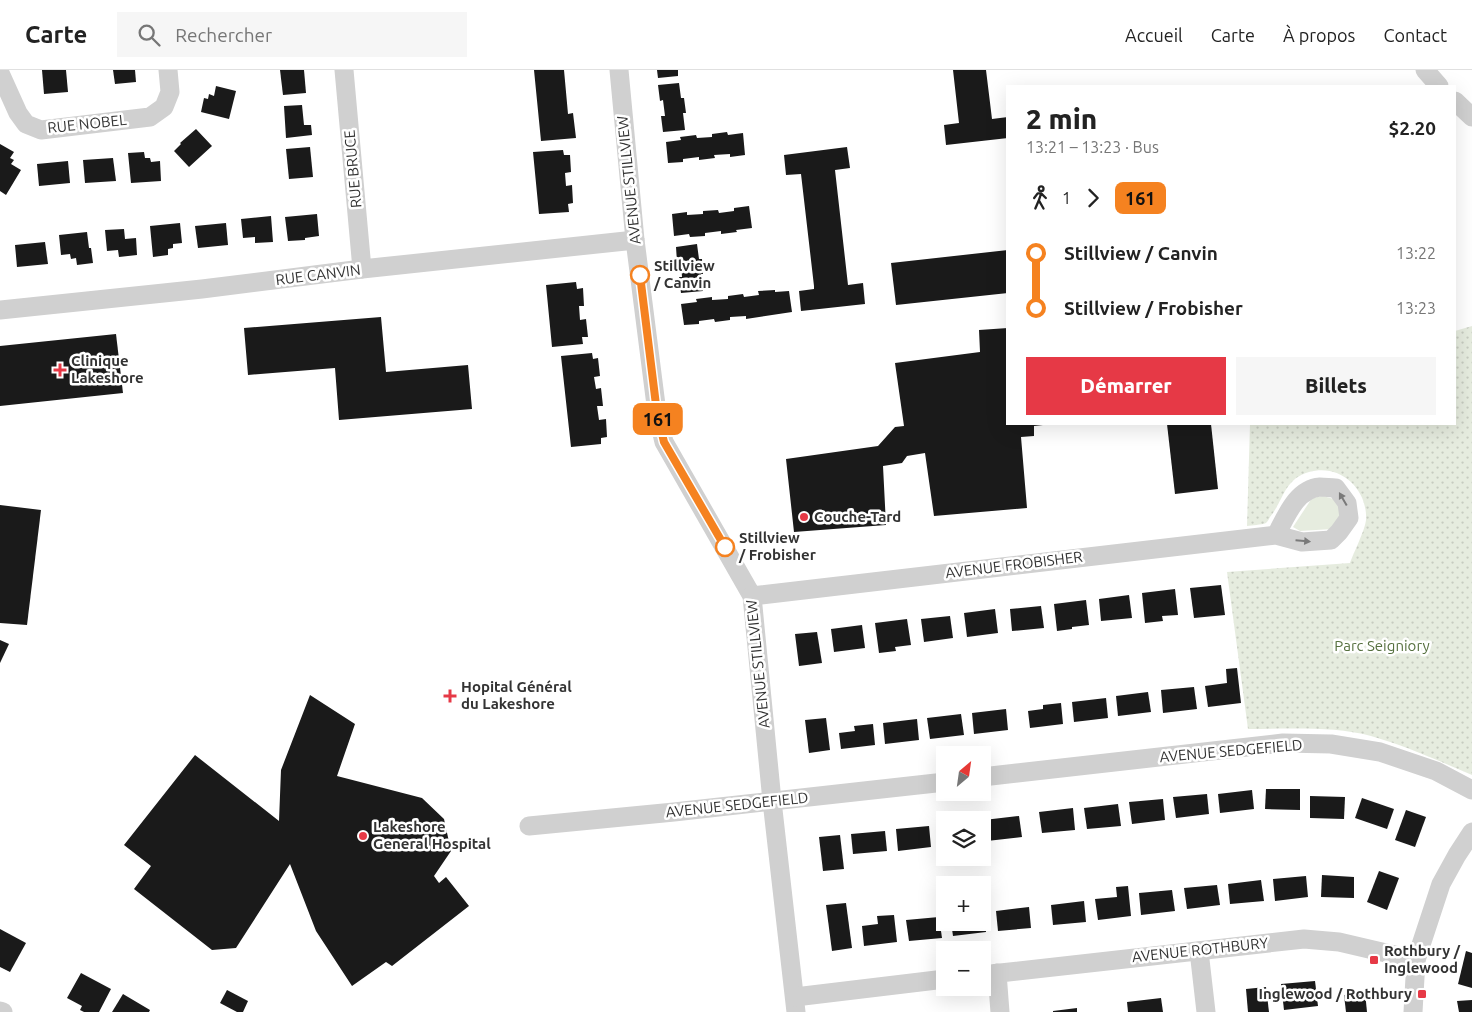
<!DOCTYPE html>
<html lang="fr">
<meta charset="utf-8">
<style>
:root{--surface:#fff;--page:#f6f6f6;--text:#222;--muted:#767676;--line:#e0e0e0;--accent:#e63946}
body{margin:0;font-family:Ubuntu,sans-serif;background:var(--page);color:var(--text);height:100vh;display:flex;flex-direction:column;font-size:19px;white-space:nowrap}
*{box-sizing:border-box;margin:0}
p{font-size:16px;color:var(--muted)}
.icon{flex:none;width:28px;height:28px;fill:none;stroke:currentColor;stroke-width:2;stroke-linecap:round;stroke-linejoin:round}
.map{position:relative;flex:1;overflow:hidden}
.side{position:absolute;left:1006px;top:15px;width:450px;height:340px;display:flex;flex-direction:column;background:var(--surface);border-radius:0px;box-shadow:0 5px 20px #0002}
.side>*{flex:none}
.badge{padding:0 10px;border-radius:8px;font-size:18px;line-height:32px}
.needle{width:32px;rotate:29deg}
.tools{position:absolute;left:936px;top:676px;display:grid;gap:10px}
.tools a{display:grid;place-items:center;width:55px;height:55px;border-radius:0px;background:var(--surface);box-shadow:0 5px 20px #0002;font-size:25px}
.map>.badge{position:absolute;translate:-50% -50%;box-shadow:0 0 0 2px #fff}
.legs{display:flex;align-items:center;gap:8px;height:55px;padding:0 20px;font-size:16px}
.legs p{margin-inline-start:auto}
.overview{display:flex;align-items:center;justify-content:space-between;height:85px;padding:0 20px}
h1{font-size:28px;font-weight:800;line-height:38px}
.button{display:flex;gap:10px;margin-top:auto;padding:10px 20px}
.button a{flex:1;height:58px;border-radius:0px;background:var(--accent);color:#fff;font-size:20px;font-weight:800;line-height:58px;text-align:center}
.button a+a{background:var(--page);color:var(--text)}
ul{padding:0 20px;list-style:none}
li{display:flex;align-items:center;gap:18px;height:55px;font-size:19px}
li i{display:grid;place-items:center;width:8px;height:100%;margin:0 6px;background:currentColor}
li i::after{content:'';width:12px;height:12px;margin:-6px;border:4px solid;border-radius:50%;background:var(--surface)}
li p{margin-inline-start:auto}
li:first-child i{background:linear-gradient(#0000 50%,currentColor 0)}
li:last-child i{background:linear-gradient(currentColor 50%,#0000 0)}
header{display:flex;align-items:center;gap:30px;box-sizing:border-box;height:70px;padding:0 25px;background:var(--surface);border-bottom:1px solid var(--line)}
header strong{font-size:24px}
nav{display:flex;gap:28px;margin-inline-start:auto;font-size:18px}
.search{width:350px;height:45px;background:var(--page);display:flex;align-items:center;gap:12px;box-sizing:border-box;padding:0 18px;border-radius:0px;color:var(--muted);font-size:19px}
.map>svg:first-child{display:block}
.grass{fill:#e6ecdf}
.park{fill:url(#park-dots)}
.building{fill:#1a1a1a}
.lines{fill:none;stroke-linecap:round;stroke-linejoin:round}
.street{stroke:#d0d0d0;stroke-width:19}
.oneway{fill:#7a7a7a}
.line-1-casing{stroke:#fff;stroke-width:11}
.line-1{stroke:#f58220;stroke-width:8}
.stop-1-dot{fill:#fff;stroke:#f58220;stroke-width:2.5}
.poi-dot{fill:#e63946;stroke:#fff;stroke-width:2}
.labels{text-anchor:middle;stroke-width:5;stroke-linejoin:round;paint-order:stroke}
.street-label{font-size:15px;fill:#333;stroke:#fff}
.stop-label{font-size:15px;font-weight:bold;fill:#333;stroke:#fff;text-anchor:start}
.poi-label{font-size:15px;font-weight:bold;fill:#333;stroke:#fff;text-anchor:start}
.park-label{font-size:15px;fill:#56703f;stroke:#fff}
</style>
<header>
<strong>Carte</strong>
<div class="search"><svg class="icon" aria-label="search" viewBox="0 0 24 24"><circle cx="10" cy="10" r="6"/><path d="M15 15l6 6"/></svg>Rechercher</div>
<nav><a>Accueil</a><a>Carte</a><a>À propos</a><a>Contact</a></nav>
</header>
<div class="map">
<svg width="1472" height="942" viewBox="0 0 1472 942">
<defs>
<pattern id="park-dots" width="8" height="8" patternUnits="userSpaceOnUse" patternTransform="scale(1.25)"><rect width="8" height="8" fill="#e6ecdf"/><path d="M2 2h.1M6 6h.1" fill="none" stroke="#c6cbc0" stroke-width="1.8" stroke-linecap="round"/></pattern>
</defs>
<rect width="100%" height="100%" fill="#fff"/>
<!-- grass -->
<polygon class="grass" points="1323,426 1337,430 1342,446 1332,459 1300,461 1293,457 1312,428"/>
<!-- park -->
<path class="park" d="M1472 256V705C1439 691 1406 676 1371 666 1334 656 1287 659 1248 659L1227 502 1350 493C1354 482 1365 460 1366 450 1368 419 1340 393 1309 402 1284 409 1284 430 1270 447 1269 449 1268 451 1266 453 1261 455 1252 455 1247 456L1250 354H1455V261Z"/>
<!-- building -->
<g class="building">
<polygon points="42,0 66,0 68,22 44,24"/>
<polygon points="113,0 135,0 136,12 115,14"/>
<polygon points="280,0 304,0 306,23 283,25"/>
<polygon points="534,0 564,0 568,44 573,43 576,68 541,71"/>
<polygon points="657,0 678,0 678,6 658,8"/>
<polygon points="953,0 986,0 992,49 1008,47 1008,68 946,75 944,55 959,53"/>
<polygon points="679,13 681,28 684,28 686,43 683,43 685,60 663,62 661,46 665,46 663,30 660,31 658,15"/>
<polygon points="216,16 236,21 229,49 201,42 204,28 208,29 209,24 214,26"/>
<polygon points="302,35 304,55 311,55 312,65 286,68 284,36"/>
<polygon points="196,59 212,76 189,97 174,81 181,74 180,73"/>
<polygon points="727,62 728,65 743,63 745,85 730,87 730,84 714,85 715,88 699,90 699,87 683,89 683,92 668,93 666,72 681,70 680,67 696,65 697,68 712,67 712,64"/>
<polygon points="0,74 14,82 10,88 14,90 11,94 21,100 6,125 0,121"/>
<polygon points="310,77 313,107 289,109 286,79"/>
<polygon points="847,77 850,98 835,100 848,215 863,213 865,234 801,241 799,221 814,219 814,216 801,104 786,105 784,85"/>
<polygon points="563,80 564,85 570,85 571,102 565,103 566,116 572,115 573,133 568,134 569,142 539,144 533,82"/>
<polygon points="144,82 145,88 150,88 151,92 160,91 161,111 131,113 128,83"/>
<polygon points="113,88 116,111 85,113 83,90"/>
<polygon points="68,91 70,113 39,116 37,94"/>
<polygon points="749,136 752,158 736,160 737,162 721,164 721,161 705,163 705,166 690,167 689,164 674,166 672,144 687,142 687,145 703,144 703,141 718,140 719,143 734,141 734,138"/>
<polygon points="317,144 319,166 305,168 305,170 288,171 285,147"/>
<polygon points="271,146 273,172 255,173 255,167 243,168 241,149"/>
<polygon points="180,153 182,173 173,174 173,178 168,179 168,185 153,187 150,156"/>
<polygon points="226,153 228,175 198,178 195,156"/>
<polygon points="124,159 125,169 136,168 137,185 119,187 118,180 107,181 105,160"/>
<polygon points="87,162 89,178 91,178 93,193 77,195 76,188 71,189 70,184 61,185 59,165"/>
<polygon points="45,172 48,194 17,197 15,175"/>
<polygon points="697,174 699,189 702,189 703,204 701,204 703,221 681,223 679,207 682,207 681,192 677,192 676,177"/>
<polygon points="1008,180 1008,223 896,235 891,193"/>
<polygon points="576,212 577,219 583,218 584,236 579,236 580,250 586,249 588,267 582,267 583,274 552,277 546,215"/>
<polygon points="775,220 775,222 789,221 792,242 746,249 746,246 730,247 730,250 715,252 714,249 699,251 699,254 684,255 681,234 697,232 696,229 712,227 712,230 728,229 728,226 743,224 744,227 759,225 758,221"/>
<polygon points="381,247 386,302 468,295 472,339 339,350 335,298 248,305 244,258"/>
<polygon points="1008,258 1008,354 1043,354 1043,355 1034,356 1034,366 1021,367 1027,438 934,446 925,383 907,386 902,393 883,396 886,455 794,462 786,389 878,376 895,357 904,356 895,293 980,282 979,260"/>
<polygon points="116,264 123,323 0,336 0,276"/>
<polygon points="592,283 593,289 598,288 600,306 594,307 596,319 601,318 603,336 597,336 599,350 606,349 607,367 601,368 601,374 571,377 561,286"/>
<polygon points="1167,354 1211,354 1218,419 1175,424"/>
<polygon points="0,435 41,440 27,555 0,553"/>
<polygon points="1221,515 1225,545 1194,548 1190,518"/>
<polygon points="1175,519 1178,545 1162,546 1163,551 1145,553 1142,523"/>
<polygon points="1129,525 1132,548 1101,551 1099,529"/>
<polygon points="1086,530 1089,555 1072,557 1072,559 1057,561 1054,534"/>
<polygon points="1041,536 1044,558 1012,561 1010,539"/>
<polygon points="995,539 998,563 967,567 964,543"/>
<polygon points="950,546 953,568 924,572 921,549"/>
<polygon points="907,549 911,575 895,577 896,581 879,583 875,553"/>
<polygon points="862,555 865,578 834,582 831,559"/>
<polygon points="817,562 822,593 799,596 795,564"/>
<polygon points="0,570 9,574 0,593"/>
<polygon points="1237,598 1241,633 1208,637 1205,616 1227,613 1226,599"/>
<polygon points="1194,617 1197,639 1163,643 1161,620"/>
<polygon points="1148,622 1151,642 1118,646 1116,626"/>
<polygon points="310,625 355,654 337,706 422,728 444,749 451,781 434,806 439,813 446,807 469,836 392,896 386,892 352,916 316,861 290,794 236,878 212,880 134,819 151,796 124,775 195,685 279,751 281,700"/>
<polygon points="1106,628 1108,648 1074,652 1072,632"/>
<polygon points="1061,633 1063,654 1030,658 1028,641 1043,639 1043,635"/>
<polygon points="1006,639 1008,660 974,664 972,643"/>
<polygon points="961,644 964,665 930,669 927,648"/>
<polygon points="826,648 830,680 809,683 805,650"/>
<polygon points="917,649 919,670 885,674 883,653"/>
<polygon points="873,654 875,675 841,679 839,663 855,661 854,656"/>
<polygon points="1266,719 1300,719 1300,740 1265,739"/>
<polygon points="1252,720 1254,739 1220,743 1218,724"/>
<polygon points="1207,724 1209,744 1176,748 1173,727"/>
<polygon points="1310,726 1345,727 1344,749 1310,748"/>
<polygon points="1362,728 1394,739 1387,759 1355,748"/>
<polygon points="1163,729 1165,750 1132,754 1129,732"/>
<polygon points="1118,734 1121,756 1087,759 1084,738"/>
<polygon points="1073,738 1075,760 1042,763 1039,742"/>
<polygon points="1406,740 1426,747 1415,777 1395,770"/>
<polygon points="1019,746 1022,767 987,771 984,750"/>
<polygon points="940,754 945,754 945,776 942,776"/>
<polygon points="929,756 931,777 898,781 896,759"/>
<polygon points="885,761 887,781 853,784 851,764"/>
<polygon points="840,765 844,799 823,801 819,767"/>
<polygon points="1379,801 1399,808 1387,840 1367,832"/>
<polygon points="1322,805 1354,807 1354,828 1321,827"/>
<polygon points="1306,806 1308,827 1275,831 1273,809"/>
<polygon points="1261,810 1264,831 1230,834 1228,814"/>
<polygon points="1217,815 1220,835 1187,839 1184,818"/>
<polygon points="1128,816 1131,846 1098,850 1095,829 1117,827 1116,817"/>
<polygon points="1172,820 1175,841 1141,845 1139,823"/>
<polygon points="1084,831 1086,852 1053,855 1051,835"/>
<polygon points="846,833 852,878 832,881 826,835"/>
<polygon points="1029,837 1031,858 998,861 996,841"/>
<polygon points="982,840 984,840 986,862 953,866 951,852 982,852"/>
<polygon points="894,845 897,872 864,876 862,856 878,854 877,846"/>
<polygon points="939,847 942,868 909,871 906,850"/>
<polygon points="0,859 26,873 10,902 0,897"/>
<polygon points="1466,881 1472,883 1472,918 1458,914"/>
<polygon points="81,903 111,919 99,942 84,942 80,940 82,936 67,928"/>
<polygon points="1315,911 1318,936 1284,940 1281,914"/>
<polygon points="1266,917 1269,942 1248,942 1246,919"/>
<polygon points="227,920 248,931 243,942 237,942 220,933"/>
<polygon points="1365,922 1367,942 1346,942 1344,925"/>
<polygon points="123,924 150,940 149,942 112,942"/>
<polygon points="1161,928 1163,942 1128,942 1127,932"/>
<polygon points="1472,930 1472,942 1459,942 1457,931"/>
<polygon points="1077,938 1077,942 1053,942 1053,941"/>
</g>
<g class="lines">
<!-- street -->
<g class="street">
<polyline points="344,0 362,199"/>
<polyline points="619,0 635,170 657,343 664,372 752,526 772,731 796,942"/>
<polyline points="1425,0 1439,16"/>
<polyline points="0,3 18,43 26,54 41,60 150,47 164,37 170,22 168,0"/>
<polyline points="1455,31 1472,47"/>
<polyline points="0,240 202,219 362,199 635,170"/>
<path d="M752 526 1276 465 1302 472 1331 470 1339 462 1349 448 1347 433 1336 418C1331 418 1325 417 1320 417 1296 419 1286 447 1276 465"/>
<polyline points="982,707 1283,673 1331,674 1380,682 1436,701 1472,720"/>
<polyline points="529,756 674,742 945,712"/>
<polyline points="1199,881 1206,942"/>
<polyline points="997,903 1000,942"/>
<polyline points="982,905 1304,869 1339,872 1416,890"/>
<polyline points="795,927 945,909"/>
<polyline points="0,941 3,942"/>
<polyline points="1413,942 1416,890 1441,814 1457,785 1472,762"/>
</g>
</g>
<!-- one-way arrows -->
<defs><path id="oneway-solid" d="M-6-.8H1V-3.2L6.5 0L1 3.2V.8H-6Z" transform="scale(1.25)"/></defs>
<g class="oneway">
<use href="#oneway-solid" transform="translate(1343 429) rotate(-120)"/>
<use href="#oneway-solid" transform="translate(1303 471) rotate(5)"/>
</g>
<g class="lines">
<!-- line-1 casing -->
<g class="line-1-casing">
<polyline id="line-1" points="640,205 657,343 664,372 725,477"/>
</g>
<!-- line-1 -->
<use href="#line-1" class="line-1"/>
</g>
<!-- markers -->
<g class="stop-1-dot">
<circle cx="640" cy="205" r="9"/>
<circle cx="725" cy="477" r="9"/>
</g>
<g class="poi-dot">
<path d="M57.5 292.5h5v5h5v5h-5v5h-5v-5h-5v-5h5z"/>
<circle cx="804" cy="447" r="5"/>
<path d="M447.5 618.5h5v5h5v5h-5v5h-5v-5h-5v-5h5z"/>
<circle cx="363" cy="766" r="5"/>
<rect x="1369" y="885" width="10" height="10" rx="2.5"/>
<rect x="1417" y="919" width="10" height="10" rx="2.5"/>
</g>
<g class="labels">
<!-- street labels -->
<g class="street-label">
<text transform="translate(87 54) rotate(-6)" y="5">RUE NOBEL</text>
<text transform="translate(353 99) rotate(-95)" y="5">RUE BRUCE</text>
<text transform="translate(629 110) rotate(-96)" y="5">AVENUE STILLVIEW</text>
<text transform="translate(318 205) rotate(-7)" y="5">RUE CANVIN</text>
<text transform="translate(1014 495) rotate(-7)" y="5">AVENUE FROBISHER</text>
<text transform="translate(758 594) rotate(-96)" y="5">AVENUE STILLVIEW</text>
<text transform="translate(1231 681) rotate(-5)" y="5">AVENUE SEDGEFIELD</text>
<text transform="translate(737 735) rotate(-6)" y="5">AVENUE SEDGEFIELD</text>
<text transform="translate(1200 880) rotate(-6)" y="5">AVENUE ROTHBURY</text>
</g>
<!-- stop labels -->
<g class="stop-label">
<text x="654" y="201">Stillview<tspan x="654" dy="17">/ Canvin</tspan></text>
<text x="739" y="473">Stillview<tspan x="739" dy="17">/ Frobisher</tspan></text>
</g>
<!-- poi labels -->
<g class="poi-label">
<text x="71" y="296">Clinique<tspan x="71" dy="17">Lakeshore</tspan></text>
<text x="814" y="452">Couche-Tard</text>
<text x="461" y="622">Hopital Général<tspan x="461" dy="17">du Lakeshore</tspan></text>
<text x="373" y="762">Lakeshore<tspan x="373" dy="17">General Hospital</tspan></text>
<text x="1384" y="886">Rothbury /<tspan x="1384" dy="17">Inglewood</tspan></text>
<text x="1412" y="929" text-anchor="end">Inglewood / Rothbury</text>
</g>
<!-- park labels -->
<g class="park-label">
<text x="1382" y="581">Parc Seigniory</text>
</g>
</g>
</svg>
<div class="tools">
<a><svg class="needle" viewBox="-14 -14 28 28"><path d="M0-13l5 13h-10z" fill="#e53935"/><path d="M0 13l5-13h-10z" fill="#767676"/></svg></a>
<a><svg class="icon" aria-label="layers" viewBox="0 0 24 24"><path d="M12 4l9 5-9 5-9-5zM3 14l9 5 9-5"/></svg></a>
<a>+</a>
<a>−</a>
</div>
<b class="badge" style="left:658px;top:349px;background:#f58220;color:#111">161</b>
<section class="side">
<div class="overview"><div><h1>2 min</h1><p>13:21 – 13:23 · Bus</p></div><b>$2.20</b></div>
<div class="legs"><svg class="icon" aria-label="walk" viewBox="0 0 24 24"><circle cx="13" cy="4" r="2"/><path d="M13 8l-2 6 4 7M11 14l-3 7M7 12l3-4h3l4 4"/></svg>1<svg class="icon" aria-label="forward" viewBox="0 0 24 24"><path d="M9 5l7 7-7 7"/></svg><b class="badge" style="background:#f58220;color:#111">161</b></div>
<ul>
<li><i style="color:#f58220"></i><b>Stillview / Canvin</b><p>13:22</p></li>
<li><i style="color:#f58220"></i><b>Stillview / Frobisher</b><p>13:23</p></li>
</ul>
<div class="button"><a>Démarrer</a><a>Billets</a></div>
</section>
</div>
